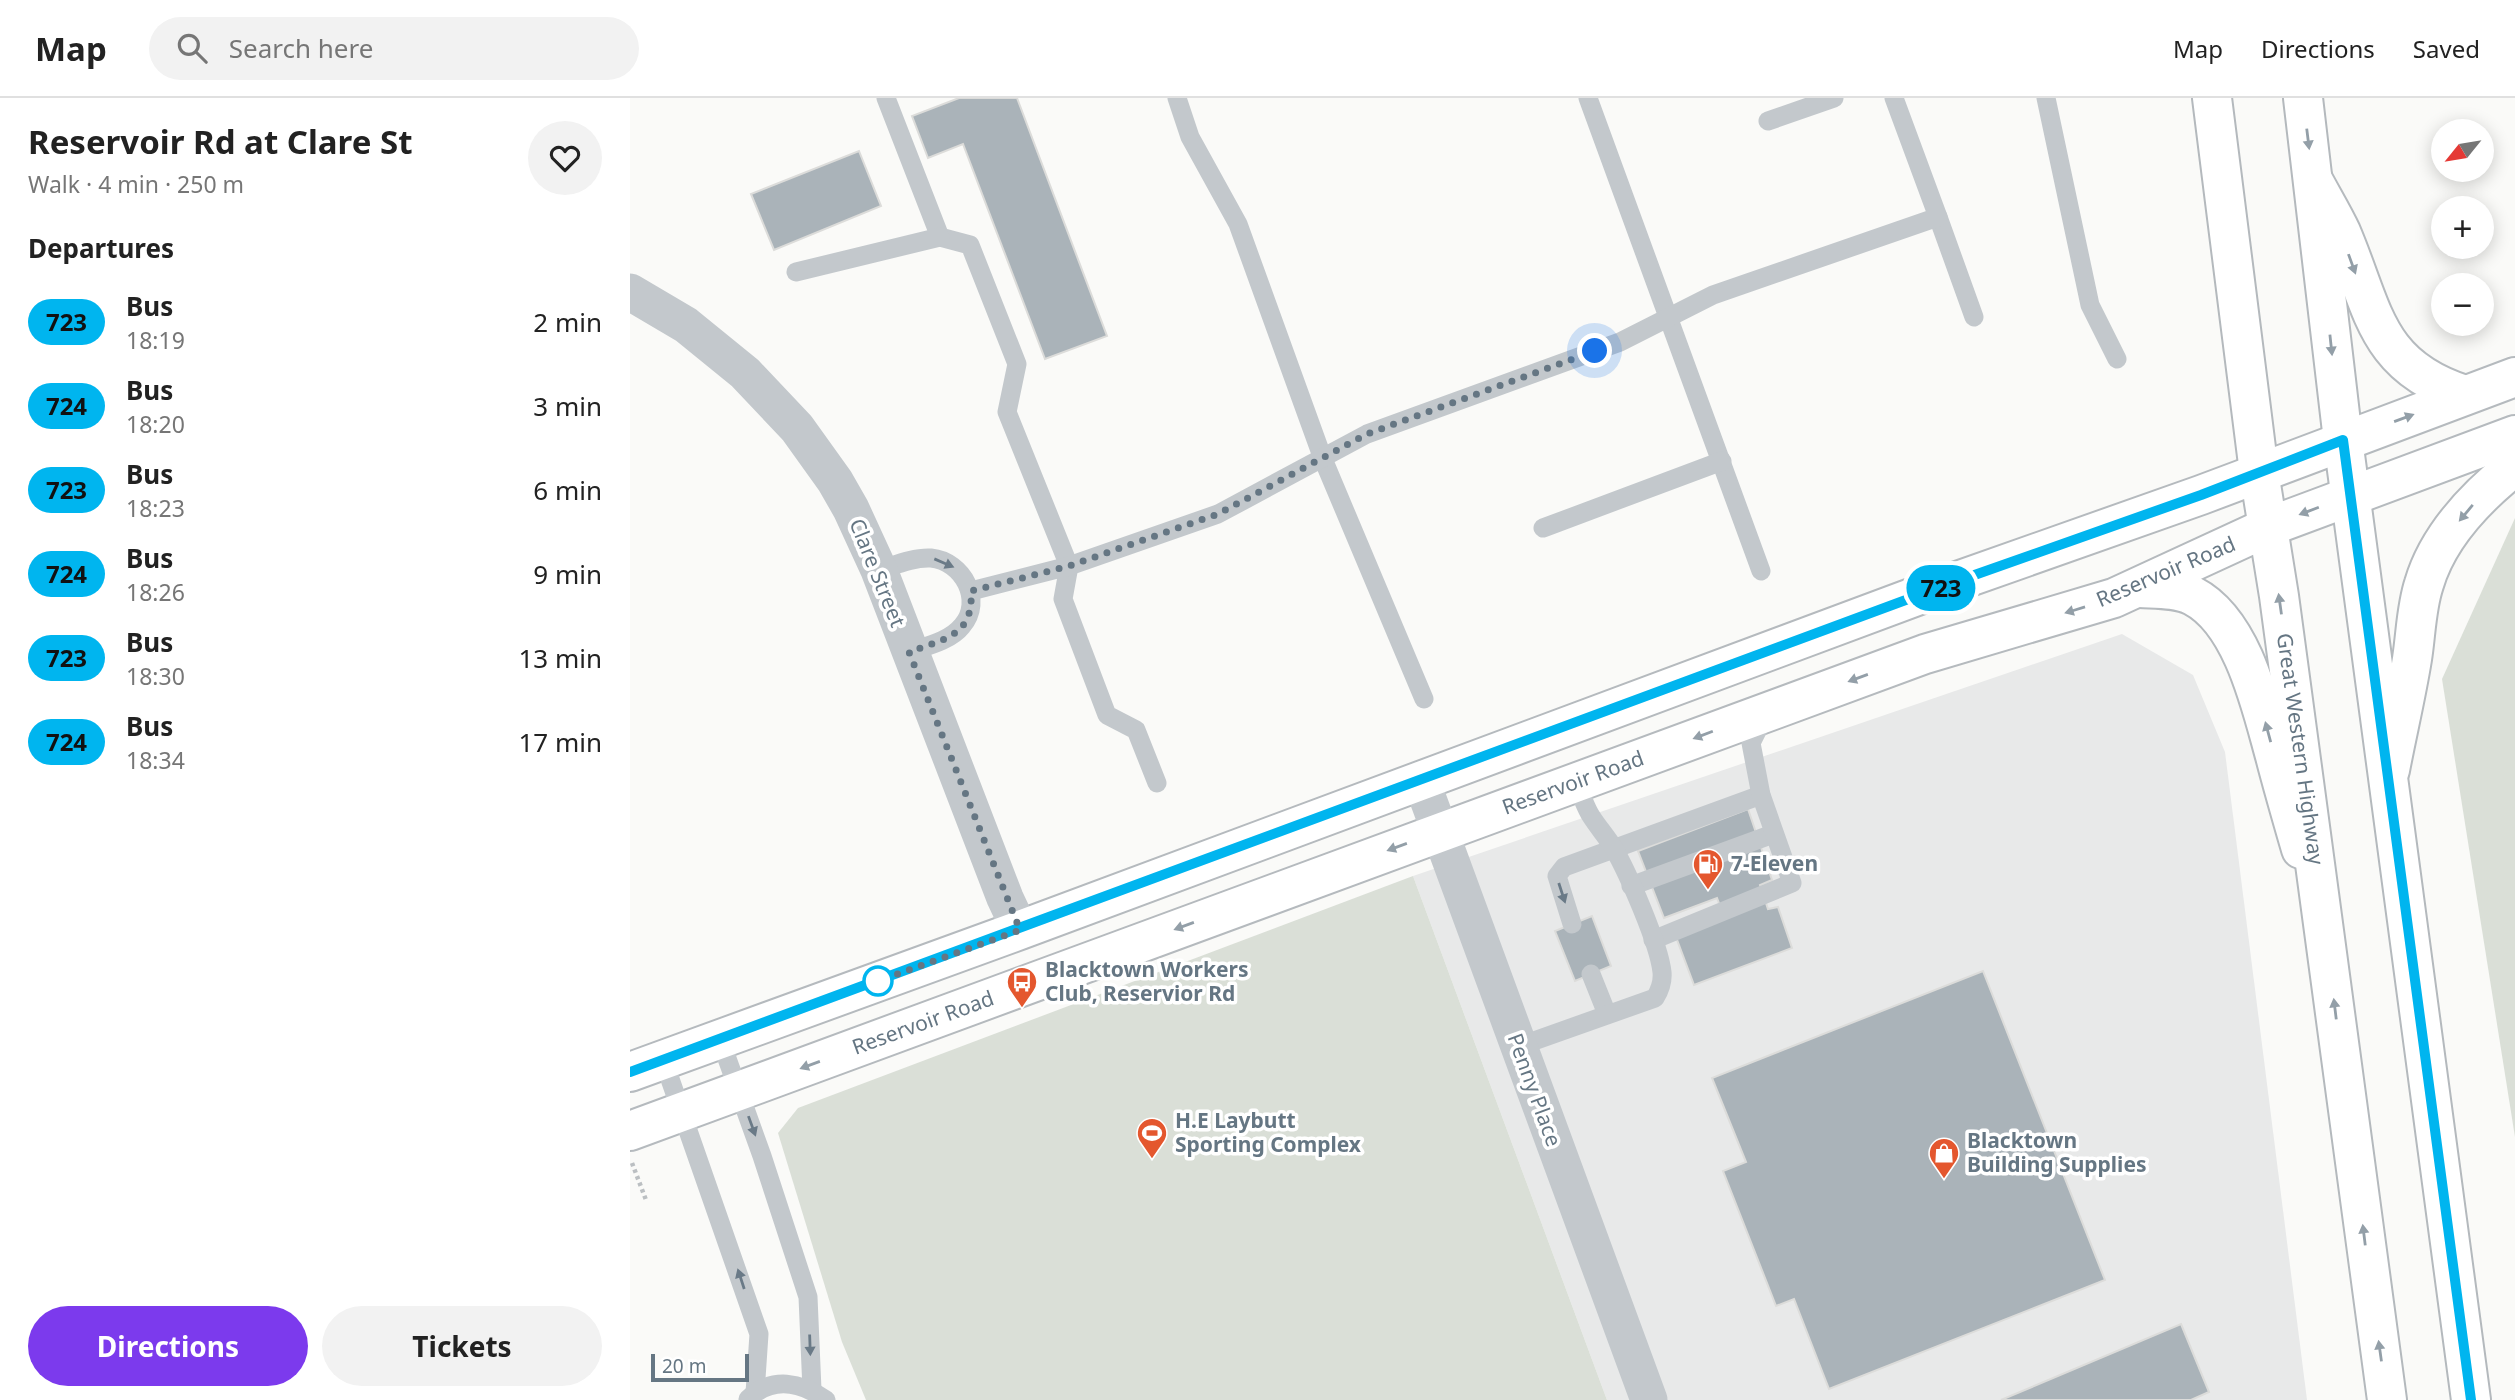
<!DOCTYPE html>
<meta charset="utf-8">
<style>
:root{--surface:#fff;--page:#f2f2f2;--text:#222;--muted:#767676;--line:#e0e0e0;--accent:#7c3aed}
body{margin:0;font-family:"Noto Sans",sans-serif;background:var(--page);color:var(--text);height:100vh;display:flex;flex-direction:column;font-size:26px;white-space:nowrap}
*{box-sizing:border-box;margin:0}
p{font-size:23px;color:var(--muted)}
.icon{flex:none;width:38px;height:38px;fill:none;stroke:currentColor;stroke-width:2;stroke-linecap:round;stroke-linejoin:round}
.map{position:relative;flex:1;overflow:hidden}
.side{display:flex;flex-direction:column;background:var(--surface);width:630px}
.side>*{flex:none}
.badge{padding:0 14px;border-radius:23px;font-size:24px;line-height:46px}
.needle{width:46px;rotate:240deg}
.buttons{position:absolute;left:1801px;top:21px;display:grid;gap:14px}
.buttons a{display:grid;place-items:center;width:63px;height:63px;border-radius:50%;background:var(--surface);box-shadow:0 4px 18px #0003;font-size:35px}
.scale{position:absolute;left:21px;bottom:18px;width:98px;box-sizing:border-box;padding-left:7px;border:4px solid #657683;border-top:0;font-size:19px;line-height:24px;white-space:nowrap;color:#657683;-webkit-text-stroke:5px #fff;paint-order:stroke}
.you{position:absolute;width:35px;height:35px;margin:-18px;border:5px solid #fff;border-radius:50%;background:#1a73e8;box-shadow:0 0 0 10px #1a73e833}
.map>.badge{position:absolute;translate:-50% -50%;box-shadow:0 0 0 4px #fff}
h2{padding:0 28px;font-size:26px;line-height:63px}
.round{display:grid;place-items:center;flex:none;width:74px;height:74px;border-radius:37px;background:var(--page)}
.overview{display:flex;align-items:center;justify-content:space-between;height:119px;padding:0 28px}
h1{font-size:33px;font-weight:700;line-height:52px}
.action{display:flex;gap:14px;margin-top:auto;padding:14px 28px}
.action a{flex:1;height:80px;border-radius:42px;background:var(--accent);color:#fff;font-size:28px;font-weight:700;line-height:80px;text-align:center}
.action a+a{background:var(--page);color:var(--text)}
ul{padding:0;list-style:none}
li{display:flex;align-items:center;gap:21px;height:84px;padding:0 28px}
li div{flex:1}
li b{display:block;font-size:26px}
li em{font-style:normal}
li .badge{min-width:77px;font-weight:700;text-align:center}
header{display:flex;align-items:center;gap:42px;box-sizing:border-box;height:98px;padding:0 35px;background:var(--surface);border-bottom:2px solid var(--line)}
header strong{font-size:33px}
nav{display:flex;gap:38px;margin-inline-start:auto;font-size:24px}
.search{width:490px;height:63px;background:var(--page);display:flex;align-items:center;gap:18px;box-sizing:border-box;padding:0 24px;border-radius:38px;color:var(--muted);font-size:26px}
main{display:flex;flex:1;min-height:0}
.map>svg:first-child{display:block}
.built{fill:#e8e9e9}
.green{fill:#dadfd7}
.building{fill:#aab3b9;stroke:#dcdcda;stroke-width:2}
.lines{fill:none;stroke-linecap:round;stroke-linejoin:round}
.primary-casing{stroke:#b5babe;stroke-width:42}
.trunk-casing{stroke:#b4b9bd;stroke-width:42}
.path{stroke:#bbbfc2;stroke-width:4.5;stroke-dasharray:3.5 3.5;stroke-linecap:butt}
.service{stroke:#c3c8cc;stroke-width:19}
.minor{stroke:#c3c8cc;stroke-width:37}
.primary{stroke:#fff;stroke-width:38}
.trunk{stroke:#fff;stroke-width:38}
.oneway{fill:#939fa8}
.oneway2{fill:#6a7a87}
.line-casing{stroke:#fff;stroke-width:16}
.line{stroke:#00b5ef;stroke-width:10}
.walk{stroke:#657683;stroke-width:7;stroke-dasharray:0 12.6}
.stop-dot{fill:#fff;stroke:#00b5ef;stroke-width:3.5}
.labels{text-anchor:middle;stroke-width:7;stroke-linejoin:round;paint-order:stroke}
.street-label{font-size:21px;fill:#657683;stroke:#fff}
.poi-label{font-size:21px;font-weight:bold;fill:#657683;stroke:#fff;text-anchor:start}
</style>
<header>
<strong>Map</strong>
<div class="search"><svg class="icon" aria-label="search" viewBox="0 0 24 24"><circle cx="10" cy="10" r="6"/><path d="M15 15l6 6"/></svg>Search here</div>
<nav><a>Map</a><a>Directions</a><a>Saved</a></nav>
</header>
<main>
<section class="side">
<div class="overview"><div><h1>Reservoir Rd at Clare St</h1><p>Walk · 4 min · 250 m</p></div><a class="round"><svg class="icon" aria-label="heart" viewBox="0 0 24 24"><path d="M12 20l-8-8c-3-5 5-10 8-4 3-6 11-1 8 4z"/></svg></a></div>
<h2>Departures</h2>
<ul>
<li><span class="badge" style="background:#00b5ef;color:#111">723</span><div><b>Bus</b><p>18:19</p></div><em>2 min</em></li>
<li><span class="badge" style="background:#00b5ef;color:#111">724</span><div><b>Bus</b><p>18:20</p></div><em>3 min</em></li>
<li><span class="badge" style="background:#00b5ef;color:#111">723</span><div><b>Bus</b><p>18:23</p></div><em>6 min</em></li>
<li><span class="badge" style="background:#00b5ef;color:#111">724</span><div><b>Bus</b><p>18:26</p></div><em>9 min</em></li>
<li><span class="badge" style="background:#00b5ef;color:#111">723</span><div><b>Bus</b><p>18:30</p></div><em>13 min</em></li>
<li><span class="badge" style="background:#00b5ef;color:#111">724</span><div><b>Bus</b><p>18:34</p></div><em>17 min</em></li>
</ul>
<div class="action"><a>Directions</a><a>Tickets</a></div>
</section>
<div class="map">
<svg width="1885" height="1302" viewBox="0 0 1885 1302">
<rect width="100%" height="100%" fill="#fafaf8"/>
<!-- built -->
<polygon class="built" points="1492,536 1563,577 1595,654 1677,1302 977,1302 783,778"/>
<!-- green -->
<g class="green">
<polygon points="1885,420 1885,1039 1812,581"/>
<polygon points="783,778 977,1302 236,1302 212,1244 148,1035 168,1010"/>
</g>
<!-- building -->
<g class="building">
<polygon points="329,0 387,0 477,238 415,261 333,46 298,60 282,18"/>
<polygon points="229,53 251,108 144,152 121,96"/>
<polygon points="1118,711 1142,782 1130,787 1138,811 1148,809 1162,850 1064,887 1046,839 1095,821 1087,800 1034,820 1008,753"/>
<polygon points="962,818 981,868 945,883 925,833"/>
<polygon points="1353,873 1475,1182 1199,1291 1164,1201 1146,1208 1093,1073 1116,1064 1082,980"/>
<polygon points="1551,1226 1579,1294 1561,1302 1371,1302"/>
</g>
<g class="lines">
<!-- primary casing -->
<g class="primary-casing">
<g id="primary">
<path d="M1683 82C1692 99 1703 117 1711 134 1744 211 1744 268 1835 297"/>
<path d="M1510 490C1527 491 1547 490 1563 498 1613 524 1631 608 1645 658 1653 689 1662 720 1671 751"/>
<path d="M1760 672C1767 635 1776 598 1782 561 1786 536 1786 510 1794 486 1808 438 1847 398 1885 368"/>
<polyline points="0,974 390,832 1319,486 1571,397 1885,279"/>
<polyline points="0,1033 1295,556 1484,500 1638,429 1885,337"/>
</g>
</g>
<!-- trunk casing -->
<g class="trunk-casing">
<g id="trunk">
<polyline points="1582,0 1629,374 1649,498 1757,1302"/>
<polyline points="1673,0 1713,342 1841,1302"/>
</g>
</g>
<!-- path -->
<polyline class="path" points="2,1065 16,1102"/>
<!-- service -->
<g class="service">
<polyline points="256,0 310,139 340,147 387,266 377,314 439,468 433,501 477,617 506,632 527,685"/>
<polyline points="547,0 560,39 608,126 693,361 794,601"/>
<polyline points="958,0 1131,473"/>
<polyline points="1416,0 1460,207 1487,261"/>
<polyline points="1138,23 1204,0"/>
<polyline points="1308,119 1344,219"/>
<polyline points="166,174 310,139"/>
<polyline points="913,430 1092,363"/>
<path d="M249 472C265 467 284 459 301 460 333 463 354 503 332 528 320 543 297 548 279 554"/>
<polyline points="341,493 439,468 588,416 737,336 990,244 1083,197 1308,119 1264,0"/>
<polyline points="1001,788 1143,736"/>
<polyline points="942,826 927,778 934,769 1131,697"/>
<polyline points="1023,842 1162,785 1131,697 1121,645 1135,617"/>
<polyline points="961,876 977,916"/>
<polyline points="90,941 132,1058 178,1199 182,1292"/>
<path d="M887 949 1025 900C1030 892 1033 884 1032 874 1029 846 998 775 983 749 976 738 968 729 961 718 954 707 952 695 944 685"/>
<polyline points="33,961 129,1236 125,1295"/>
<path d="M118 1301C142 1278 171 1284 196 1302"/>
</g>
<!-- minor -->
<g class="minor">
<polyline points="0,194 56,227 115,275 167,330 205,383 221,411 249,472 375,800 390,832"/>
<polyline points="791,682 1019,1302"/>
</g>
<!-- primary -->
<use href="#primary" class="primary"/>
<!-- trunk -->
<use href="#trunk" class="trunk"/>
</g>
<!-- one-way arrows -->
<defs><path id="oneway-solid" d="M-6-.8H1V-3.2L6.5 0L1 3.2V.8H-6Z" transform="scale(1.75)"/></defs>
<g class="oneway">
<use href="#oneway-solid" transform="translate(1678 41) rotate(83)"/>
<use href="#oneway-solid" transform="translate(1722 166) rotate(70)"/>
<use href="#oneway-solid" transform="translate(1701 247) rotate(84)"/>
<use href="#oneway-solid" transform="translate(1774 320) rotate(-20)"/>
<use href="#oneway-solid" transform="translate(1679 413) rotate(159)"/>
<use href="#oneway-solid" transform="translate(1836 415) rotate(130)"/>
<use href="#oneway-solid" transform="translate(1650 506) rotate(-98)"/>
<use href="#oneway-solid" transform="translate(1445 512) rotate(163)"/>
<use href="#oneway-solid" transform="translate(1228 580) rotate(160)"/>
<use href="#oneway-solid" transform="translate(1638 634) rotate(-105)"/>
<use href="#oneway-solid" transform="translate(1073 637) rotate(159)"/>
<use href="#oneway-solid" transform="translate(767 749) rotate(160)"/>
<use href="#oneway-solid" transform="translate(554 828) rotate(160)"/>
<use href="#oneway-solid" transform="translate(1705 911) rotate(-97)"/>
<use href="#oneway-solid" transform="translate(180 967) rotate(160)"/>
<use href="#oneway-solid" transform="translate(1734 1137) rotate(-97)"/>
<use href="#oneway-solid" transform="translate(1750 1253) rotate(-98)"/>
</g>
<g class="oneway2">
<use href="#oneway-solid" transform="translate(314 465) rotate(23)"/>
<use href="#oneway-solid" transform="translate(932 795) rotate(72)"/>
<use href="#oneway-solid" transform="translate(122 1028) rotate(70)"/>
<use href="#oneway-solid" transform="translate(111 1181) rotate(-108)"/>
<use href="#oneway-solid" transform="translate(180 1247) rotate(88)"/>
</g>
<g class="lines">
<!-- line casing -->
<g class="line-casing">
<polyline id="line" points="0,974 1319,486 1571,397 1713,342 1841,1302"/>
</g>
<!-- line -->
<use href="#line" class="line"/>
<!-- walk -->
<path class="walk" d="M248 883 240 886 390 832 279 554C314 541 344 538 341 493L439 468 588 416 737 336 965 253"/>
</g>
<!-- icons -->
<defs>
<g id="fuel-pin" transform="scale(1.575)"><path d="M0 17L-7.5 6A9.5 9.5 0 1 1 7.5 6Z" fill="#e4572e" stroke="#fff"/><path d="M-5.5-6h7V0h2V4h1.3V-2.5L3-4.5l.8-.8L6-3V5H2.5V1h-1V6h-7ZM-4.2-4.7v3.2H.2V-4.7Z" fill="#fff"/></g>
<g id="bus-pin" transform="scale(1.575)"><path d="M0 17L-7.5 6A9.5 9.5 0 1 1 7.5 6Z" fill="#e4572e" stroke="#fff"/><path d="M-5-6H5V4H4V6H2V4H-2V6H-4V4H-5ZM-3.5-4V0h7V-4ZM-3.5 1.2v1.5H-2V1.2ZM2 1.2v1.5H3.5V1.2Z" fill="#fff"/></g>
<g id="stadium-pin" transform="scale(1.575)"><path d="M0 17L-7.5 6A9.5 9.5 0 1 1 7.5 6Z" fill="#e4572e" stroke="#fff"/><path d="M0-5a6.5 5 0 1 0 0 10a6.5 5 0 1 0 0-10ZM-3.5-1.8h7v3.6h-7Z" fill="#fff"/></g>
<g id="shop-pin" transform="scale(1.575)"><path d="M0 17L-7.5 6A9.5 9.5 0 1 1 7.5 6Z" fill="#e4572e" stroke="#fff"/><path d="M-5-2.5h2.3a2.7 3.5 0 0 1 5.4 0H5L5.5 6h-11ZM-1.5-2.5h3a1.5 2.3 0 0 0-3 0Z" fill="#fff"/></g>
</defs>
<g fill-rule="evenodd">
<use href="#fuel-pin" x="1078" y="766"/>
<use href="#bus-pin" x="392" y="884"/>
<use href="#stadium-pin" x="522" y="1035"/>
<use href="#shop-pin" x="1314" y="1055"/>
</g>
<!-- markers -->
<circle class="stop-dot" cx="248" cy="883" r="14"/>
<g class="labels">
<!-- street labels -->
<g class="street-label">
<text transform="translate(1536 474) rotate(-23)" y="7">Reservoir Road</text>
<text transform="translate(247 475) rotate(68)" y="7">Clare Street</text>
<text transform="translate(1670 651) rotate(82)" y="7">Great Western Highway</text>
<text transform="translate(943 685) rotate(-20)" y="7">Reservoir Road</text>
<text transform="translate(293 925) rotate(-20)" y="7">Reservoir Road</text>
<text transform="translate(904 992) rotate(70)" y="7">Penny Place</text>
</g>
<!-- poi labels -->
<g class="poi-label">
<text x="1101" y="773">7-Eleven</text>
<text x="415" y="879">Blacktown Workers<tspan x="415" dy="24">Club, Reservior Rd</tspan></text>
<text x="545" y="1030">H.E Laybutt<tspan x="545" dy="24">Sporting Complex</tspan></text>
<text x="1337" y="1050">Blacktown<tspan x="1337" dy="24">Building Supplies</tspan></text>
</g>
</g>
</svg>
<div class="buttons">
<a><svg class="needle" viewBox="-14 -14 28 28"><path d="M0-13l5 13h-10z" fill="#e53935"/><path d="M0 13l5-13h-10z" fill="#767676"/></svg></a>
<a>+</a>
<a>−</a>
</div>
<div class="scale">20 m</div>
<div class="you" style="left:965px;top:253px"></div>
<b class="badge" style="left:1311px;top:490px;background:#00b5ef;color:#111">723</b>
</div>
</main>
